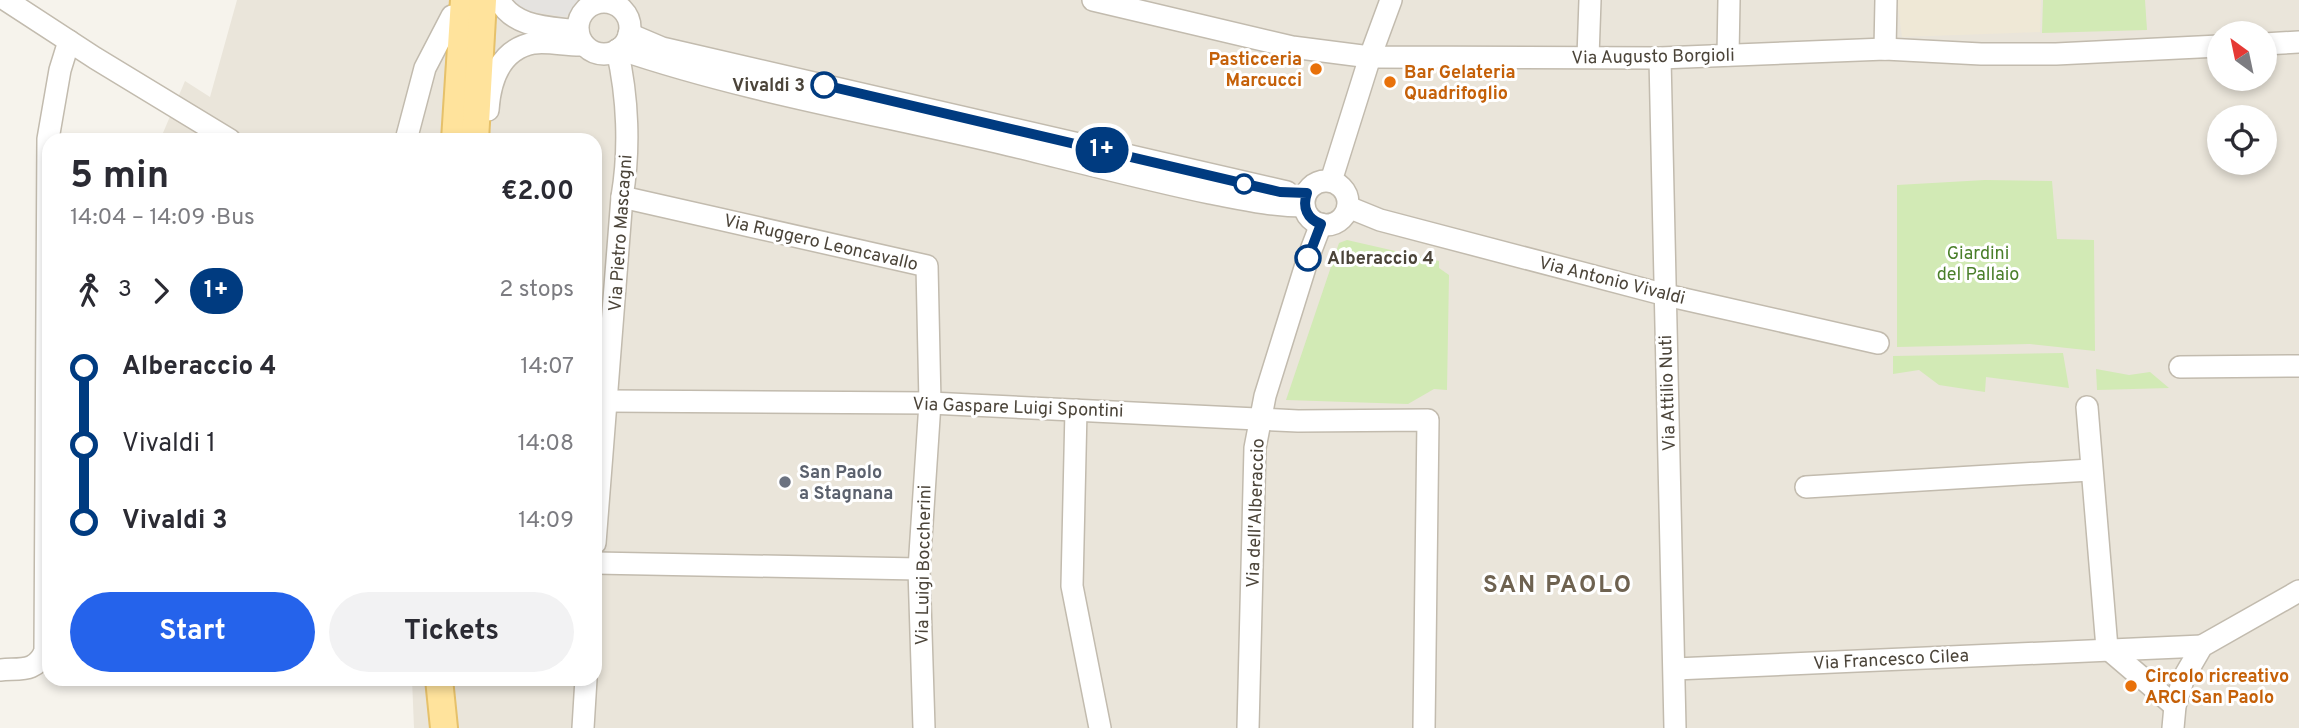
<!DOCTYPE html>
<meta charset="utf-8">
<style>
:root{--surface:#fff;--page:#f2f2f3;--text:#2b2b33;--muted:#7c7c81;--accent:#2563eb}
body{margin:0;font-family:Overpass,sans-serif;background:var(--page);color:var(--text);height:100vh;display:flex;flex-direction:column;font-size:26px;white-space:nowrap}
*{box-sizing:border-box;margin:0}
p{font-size:23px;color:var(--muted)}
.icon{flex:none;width:38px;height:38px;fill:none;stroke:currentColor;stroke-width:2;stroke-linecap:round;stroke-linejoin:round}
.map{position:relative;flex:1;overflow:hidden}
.sheet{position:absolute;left:42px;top:133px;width:560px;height:553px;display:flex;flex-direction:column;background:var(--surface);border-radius:21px;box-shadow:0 4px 10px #0003}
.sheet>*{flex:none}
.badge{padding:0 14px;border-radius:23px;font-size:24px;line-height:46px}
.needle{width:46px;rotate:327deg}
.buttons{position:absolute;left:2207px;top:21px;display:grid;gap:14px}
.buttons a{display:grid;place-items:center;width:70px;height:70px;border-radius:50%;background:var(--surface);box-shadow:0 4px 10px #0003;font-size:35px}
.map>.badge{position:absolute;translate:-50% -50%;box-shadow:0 0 0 4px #fff}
.legs{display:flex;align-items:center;gap:10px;height:77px;padding:0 28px;font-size:23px}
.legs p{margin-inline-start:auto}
.headline{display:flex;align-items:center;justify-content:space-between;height:119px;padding:0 28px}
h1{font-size:38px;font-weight:700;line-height:52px}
.cta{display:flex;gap:14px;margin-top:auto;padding:14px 28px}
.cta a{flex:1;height:80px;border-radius:42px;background:var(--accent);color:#fff;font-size:28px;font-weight:700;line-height:80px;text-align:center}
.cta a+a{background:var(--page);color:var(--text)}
ul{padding:0 28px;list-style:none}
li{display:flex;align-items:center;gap:24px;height:77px;font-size:26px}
li i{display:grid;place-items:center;width:10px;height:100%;margin:0 9px;background:currentColor}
li i::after{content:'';width:18px;height:18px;margin:-9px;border:5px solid;border-radius:50%;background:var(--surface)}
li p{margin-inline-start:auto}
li:first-child i{background:linear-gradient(#0000 50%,currentColor 0)}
li:last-child i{background:linear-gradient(currentColor 50%,#0000 0)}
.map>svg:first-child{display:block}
.residential{fill:#eae5da;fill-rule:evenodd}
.education{fill:#efe8d6}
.green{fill:#d2eab5}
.parking{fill:#e5e3e0}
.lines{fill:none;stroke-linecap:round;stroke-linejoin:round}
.minor-casing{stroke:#c2bbae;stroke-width:24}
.major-casing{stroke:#e6c16a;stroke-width:30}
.minor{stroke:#fff;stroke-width:21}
.major{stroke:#ffe39c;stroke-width:26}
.line-1-casing{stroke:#fff;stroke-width:16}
.line-1{stroke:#003b80;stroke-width:10}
.food-dot{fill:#e8710a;stroke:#fff;stroke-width:2.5}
.stop-1-dot{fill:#fff;stroke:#003b80;stroke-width:3.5}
.worship-dot{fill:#6b7280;stroke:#fff;stroke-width:2.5}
.labels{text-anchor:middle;stroke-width:6;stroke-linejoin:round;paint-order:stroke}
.street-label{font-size:18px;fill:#4b4439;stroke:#fff}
.food-label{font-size:18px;font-weight:bold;fill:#c56008;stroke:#fff;text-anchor:start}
.stop-label{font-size:18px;font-weight:bold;fill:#4b4439;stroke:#fff;text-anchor:end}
.park-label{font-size:18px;fill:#4a7f2a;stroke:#fff}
.worship-label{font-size:18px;font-weight:bold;fill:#5b616d;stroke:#fff;text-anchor:start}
.district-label{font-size:24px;font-weight:bold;letter-spacing:2px;fill:#6e6250;stroke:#fff}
</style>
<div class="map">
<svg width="2299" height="728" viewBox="0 0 2299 728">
<rect width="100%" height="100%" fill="#f6f3ec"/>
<!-- residential -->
<path class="residential" d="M237 0H2299V728H414L412 679H595V140H160L185 81 210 97ZM2219 33H2264V79H2219ZM2219 117H2264V163H2219Z"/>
<!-- education -->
<polygon class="education" points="1897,0 2041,0 2040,32 1902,37"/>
<!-- green -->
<g class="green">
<polygon points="2043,0 2145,0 2147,30 2042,33"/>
<polygon points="1985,180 2052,181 2057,239 2094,240 2095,351 2030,344 1897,347 1897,185"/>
<polygon points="1347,240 1439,261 1439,268 1449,275 1447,390 1434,389 1408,404 1286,400 1339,243"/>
<polygon points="2063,353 2069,388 1986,377 1985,392 1939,385 1919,370 1893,374 1893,356"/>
<polygon points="2096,369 2129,375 2150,372 2169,388 2097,390"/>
</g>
<!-- parking -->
<polygon class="parking" points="507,0 584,0 565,17 526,11"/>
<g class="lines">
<!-- minor casing -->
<g class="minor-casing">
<g id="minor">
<polyline points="6,0 95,58 230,140"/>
<path d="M499 0C514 28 549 27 578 31"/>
<polyline points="1093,0 1292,47 1370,57 1660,58 1885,49 1981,54 2056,54 2219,46"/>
<circle cx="604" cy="28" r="26"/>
<polyline points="629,34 662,48 1287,192"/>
<polyline points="2264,44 2299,42"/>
<path d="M619 49C746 92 879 114 1009 145 1076 161 1143 179 1210 193 1242 199 1272 206 1304 206"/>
<polyline points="1885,49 1886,0"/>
<polyline points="1728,55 1729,0"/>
<polyline points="1588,57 1590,0"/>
<polyline points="1660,58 1675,728"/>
<path d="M488 110C490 80 500 49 534 43 550 41 568 46 584 45"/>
<polyline points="406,140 425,68 452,16"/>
<polyline points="1331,181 1370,57 1391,0"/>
<circle cx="1326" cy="203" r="22"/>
<polyline points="622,197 927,266 930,403 919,569 924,728"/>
<polyline points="1348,207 1380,220 1666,295 1878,343"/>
<polyline points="2180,367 2299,366"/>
<polyline points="608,401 930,403 1298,421 1428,420 1424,728"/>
<polyline points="2087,407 2107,648 2175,706"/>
<polyline points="1076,410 1072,586 1100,728"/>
<polyline points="1806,487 2090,470"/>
<path d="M595 543 622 197C630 150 628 97 617 50"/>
<polyline points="595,563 919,569"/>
<polyline points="1675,669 2202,646"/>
<path d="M0 670C20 668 36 673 45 651L48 139 60 70 69 41"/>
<polyline points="583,728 586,679"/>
<polyline points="1248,728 1255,448 1265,396 1308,258 1321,224"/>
<polyline points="2173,728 2175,706 2184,677 2202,646 2299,591"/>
</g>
</g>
<!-- major casing -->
<g class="major-casing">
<g id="major">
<polyline points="455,140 464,0"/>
<polyline points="475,140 483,0"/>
<polyline points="439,679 444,728"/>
</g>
</g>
<!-- minor -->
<use href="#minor" class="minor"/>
<!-- major -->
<use href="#major" class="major"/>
</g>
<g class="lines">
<!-- line-1 casing -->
<g class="line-1-casing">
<path id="line-1" d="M824 85 1280 192 1307 193C1302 207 1307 219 1321 224L1308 258"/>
</g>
<!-- line-1 -->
<use href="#line-1" class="line-1"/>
</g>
<!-- markers -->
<g class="food-dot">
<circle cx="1316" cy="69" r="7"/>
<circle cx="1390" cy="82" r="7"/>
<circle cx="2131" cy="686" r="7"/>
</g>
<g class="stop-1-dot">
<circle cx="824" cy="85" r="12"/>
<circle cx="1244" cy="184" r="9"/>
<circle cx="1308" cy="258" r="12"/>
</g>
<circle class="worship-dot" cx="785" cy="482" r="7"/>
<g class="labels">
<!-- street labels -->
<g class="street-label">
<text transform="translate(1653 56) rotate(-1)" y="6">Via Augusto Borgioli</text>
<text transform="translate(620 233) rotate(-86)" y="6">Via Pietro Mascagni</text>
<text transform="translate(821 242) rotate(13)" y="6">Via Ruggero Leoncavallo</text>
<text transform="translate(1612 280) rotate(14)" y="6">Via Antonio Vivaldi</text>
<text transform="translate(1667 393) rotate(-92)" y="6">Via Attilio Nuti</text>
<text transform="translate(1018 407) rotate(2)" y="6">Via Gaspare Luigi Spontini</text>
<text transform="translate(1255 513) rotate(-88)" y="6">Via dell'Alberaccio</text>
<text transform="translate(923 565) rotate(-89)" y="6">Via Luigi Boccherini</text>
<text transform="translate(1891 659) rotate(-3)" y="6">Via Francesco Cilea</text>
</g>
<!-- food labels -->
<g class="food-label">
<text x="1302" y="65" text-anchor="end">Pasticceria<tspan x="1302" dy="21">Marcucci</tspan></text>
<text x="1404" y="78">Bar Gelateria<tspan x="1404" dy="21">Quadrifoglio</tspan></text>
<text x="2145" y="682">Circolo ricreativo<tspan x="2145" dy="21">ARCI San Paolo</tspan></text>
</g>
<!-- stop labels -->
<g class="stop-label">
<text x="805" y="91">Vivaldi 3</text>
<text x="1327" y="264" text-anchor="start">Alberaccio 4</text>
</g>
<!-- park labels -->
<g class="park-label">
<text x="1978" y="259">Giardini<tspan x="1978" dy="21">del Pallaio</tspan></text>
</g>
<!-- worship labels -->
<g class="worship-label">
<text x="799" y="478">San Paolo<tspan x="799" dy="21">a Stagnana</tspan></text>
</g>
<!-- district labels -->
<g class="district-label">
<text x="1558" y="592">SAN PAOLO</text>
</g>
</g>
</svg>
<div class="buttons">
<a><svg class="needle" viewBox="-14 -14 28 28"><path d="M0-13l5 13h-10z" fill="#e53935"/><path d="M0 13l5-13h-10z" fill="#7c7c81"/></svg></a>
<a><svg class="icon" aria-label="locate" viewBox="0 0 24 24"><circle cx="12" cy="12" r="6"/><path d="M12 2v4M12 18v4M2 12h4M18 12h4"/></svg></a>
</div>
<b class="badge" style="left:1102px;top:150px;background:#003b80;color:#fff">1+</b>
<section class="sheet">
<div class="headline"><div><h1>5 min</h1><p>14:04 – 14:09 · Bus</p></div><b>€2.00</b></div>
<div class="legs"><svg class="icon" aria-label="walk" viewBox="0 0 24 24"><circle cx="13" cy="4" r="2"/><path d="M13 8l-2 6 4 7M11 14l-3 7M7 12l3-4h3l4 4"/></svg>3<svg class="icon" aria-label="forward" viewBox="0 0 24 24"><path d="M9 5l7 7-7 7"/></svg><b class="badge" style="background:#003b80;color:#fff">1+</b><p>2 stops</p></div>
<ul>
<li><i style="color:#003b80"></i><b>Alberaccio 4</b><p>14:07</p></li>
<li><i style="color:#003b80"></i><span>Vivaldi 1</span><p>14:08</p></li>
<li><i style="color:#003b80"></i><b>Vivaldi 3</b><p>14:09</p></li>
</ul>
<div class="cta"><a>Start</a><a>Tickets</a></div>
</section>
</div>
